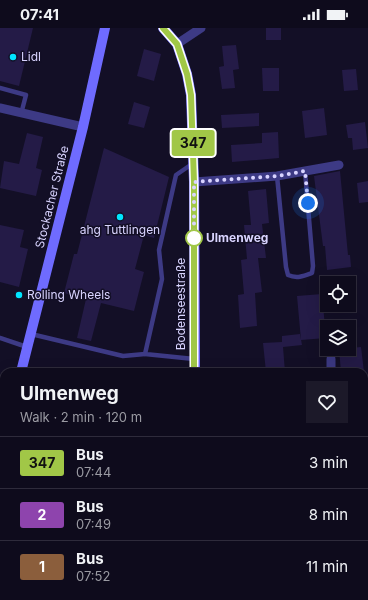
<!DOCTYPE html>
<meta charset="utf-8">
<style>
:root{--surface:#0e0b1c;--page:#1c1929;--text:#f1f3f6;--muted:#9b9ba3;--line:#2e2b3b}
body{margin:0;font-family:Inter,sans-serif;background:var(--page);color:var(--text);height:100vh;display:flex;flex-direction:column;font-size:15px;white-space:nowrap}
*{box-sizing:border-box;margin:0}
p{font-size:13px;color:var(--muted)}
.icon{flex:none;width:22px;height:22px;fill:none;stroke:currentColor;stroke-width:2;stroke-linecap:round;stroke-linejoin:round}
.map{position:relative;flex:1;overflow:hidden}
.side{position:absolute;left:0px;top:340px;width:368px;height:232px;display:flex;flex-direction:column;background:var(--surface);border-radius:12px 12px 0 0;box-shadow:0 4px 16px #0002,0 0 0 1px var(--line)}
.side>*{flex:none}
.badge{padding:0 8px;border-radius:3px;font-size:14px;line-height:26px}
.fabs{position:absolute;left:320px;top:248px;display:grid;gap:8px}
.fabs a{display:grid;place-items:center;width:36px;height:36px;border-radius:0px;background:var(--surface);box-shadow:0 4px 16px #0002,0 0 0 1px var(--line);font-size:20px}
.you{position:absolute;width:20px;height:20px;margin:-10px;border:3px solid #fff;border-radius:50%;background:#1a73e8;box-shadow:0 0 0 6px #1a73e833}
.map>.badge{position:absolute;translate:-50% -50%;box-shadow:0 0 0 2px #fff}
.round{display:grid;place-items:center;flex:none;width:42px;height:42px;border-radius:0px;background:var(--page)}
.summary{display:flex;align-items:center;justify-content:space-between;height:68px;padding:0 20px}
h1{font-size:19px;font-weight:700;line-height:30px}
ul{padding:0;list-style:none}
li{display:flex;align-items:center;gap:12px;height:52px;padding:0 20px;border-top:1px solid var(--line)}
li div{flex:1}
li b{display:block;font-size:15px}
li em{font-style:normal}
li .badge{min-width:44px;font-weight:700;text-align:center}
.status{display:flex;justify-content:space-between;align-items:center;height:28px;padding:0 20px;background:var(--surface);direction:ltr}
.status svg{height:11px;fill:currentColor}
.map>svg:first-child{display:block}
.building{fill:#241b47}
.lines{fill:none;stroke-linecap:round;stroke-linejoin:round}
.lane{stroke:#3d3a85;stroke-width:4.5}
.street{stroke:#3d3a85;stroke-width:9}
.secondary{stroke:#6f6bff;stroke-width:10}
.primary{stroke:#c25bff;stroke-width:10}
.line-casing{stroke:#fff;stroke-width:9}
.line{stroke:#a1c747;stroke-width:6}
.walk{stroke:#d9d4ff;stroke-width:4;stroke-dasharray:0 7.2}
.poi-dot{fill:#00e5ff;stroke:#130f26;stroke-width:1.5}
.stop-dot{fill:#fff;stroke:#a1c747;stroke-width:2}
.labels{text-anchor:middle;stroke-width:3;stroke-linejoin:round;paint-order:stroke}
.poi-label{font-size:12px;fill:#d9d4ff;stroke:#130f26;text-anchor:start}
.street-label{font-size:12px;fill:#d9d4ff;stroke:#130f26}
.stop-label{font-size:12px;font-weight:bold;fill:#d9d4ff;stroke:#130f26;text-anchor:start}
</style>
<div class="status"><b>07:41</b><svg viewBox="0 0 49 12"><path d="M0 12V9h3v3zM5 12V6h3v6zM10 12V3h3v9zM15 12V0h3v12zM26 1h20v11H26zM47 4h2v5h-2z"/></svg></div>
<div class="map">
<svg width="368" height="572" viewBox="0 0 368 572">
<rect width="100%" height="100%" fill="#130f26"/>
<!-- building -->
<g class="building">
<polygon points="0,0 33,0 19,58 0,53"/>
<rect x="266" y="0" width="15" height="12"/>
<polygon points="236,17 239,41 233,42 235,60 222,61 219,39 224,38 222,18"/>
<polygon points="144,21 161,26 154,53 137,48"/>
<polygon points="262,40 279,40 279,63 263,63"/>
<polygon points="356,41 358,62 344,63 342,42"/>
<polygon points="134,74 150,79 144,100 128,96"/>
<polygon points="324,80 327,107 305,110 302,83"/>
<polygon points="259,85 259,98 222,100 221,87"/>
<polygon points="365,94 368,120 353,122 352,110 348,110 346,97"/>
<polygon points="278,104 279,130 232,134 231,117 262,115 262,105"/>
<polygon points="27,105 43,109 36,140 42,142 36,168 0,160 4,133 19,136"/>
<polygon points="104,120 169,149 154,210 144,207 135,241 144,244 134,283 101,275 91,313 77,310 86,271 64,265 74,226 77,226"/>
<polygon points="340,143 348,227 350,227 351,239 327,242 325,218 323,218 314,148"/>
<polygon points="368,153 368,174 359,175 357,155"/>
<polygon points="266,161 269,195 262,196 266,230 258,230 262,264 255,265 257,298 240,300 238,267 244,266 241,232 247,231 244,197 251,197 248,163"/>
<polygon points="0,197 24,202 20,219 28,221 19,259 0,254"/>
<polygon points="322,266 326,310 301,312 297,268"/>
<polygon points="300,306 302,317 283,319 285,344 266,344 263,315 282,314 282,308"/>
<polygon points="361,319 364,344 341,344 339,321"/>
</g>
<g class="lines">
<!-- lane -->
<g class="lane">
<polyline points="0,60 26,67 21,86"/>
<polyline points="192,136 176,147 159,222 162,251 145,326 194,331"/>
<path d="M277 148 286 239 288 247C297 251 304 248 312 245L313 238 305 143"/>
<polyline points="31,306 123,328 145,326"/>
<polyline points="0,310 27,319"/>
<polyline points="0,405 4,406"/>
</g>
<!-- street -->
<g class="street">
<polyline points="177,16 201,0"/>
<polyline points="0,80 83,99"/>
<polyline points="194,154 277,148 339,137"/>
<polyline points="331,344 331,331"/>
<polyline points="364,528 368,519"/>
<polyline points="83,568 83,572"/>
<polyline points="336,568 341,569 343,572"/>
</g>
<!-- secondary -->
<g class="secondary">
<polyline points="163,0 177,16 187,46 191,67 194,154 195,344"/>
<polyline points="21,344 83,99 105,0"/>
<polyline points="196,568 197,572"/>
</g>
<!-- primary -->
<polyline class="primary" points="0,430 4,413"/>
</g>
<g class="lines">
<!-- line casing -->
<g class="line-casing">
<polyline id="line" points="163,0 177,16 187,46 191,67 194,154 194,344"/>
</g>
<!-- line -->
<use href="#line" class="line"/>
<!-- walk -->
<polyline class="walk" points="194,210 194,154 277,148 305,143 308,175"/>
</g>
<!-- markers -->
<g class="poi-dot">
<circle cx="13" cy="29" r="4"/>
<circle cx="120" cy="189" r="4"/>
<circle cx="19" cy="267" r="4"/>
</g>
<circle class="stop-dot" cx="194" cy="210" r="8"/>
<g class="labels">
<!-- poi labels -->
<g class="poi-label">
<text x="21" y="33">Lidl</text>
<text x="120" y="206" text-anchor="middle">ahg Tuttlingen</text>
<text x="27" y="271">Rolling Wheels</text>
</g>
<!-- street labels -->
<g class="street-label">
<text transform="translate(52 169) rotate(-76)" y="4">Stockacher Straße</text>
<text transform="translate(181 276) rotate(-90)" y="4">Bodenseestraße</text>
</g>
<!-- stop labels -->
<g class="stop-label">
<text x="206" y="214">Ulmenweg</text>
</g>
</g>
</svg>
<div class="fabs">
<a><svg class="icon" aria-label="locate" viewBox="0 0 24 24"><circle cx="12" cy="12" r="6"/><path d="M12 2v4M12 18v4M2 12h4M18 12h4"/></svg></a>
<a><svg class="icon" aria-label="layers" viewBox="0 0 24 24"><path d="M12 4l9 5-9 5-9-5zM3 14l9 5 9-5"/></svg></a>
</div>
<div class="you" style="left:308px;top:175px"></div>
<b class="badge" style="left:193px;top:115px;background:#a1c747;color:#111">347</b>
<section class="side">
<div class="summary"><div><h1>Ulmenweg</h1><p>Walk · 2 min · 120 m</p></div><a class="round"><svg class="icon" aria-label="heart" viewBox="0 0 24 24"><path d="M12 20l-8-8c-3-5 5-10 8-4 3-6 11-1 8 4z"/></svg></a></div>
<ul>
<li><span class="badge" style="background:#a1c747;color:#111">347</span><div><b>Bus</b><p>07:44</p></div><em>3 min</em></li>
<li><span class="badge" style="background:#8e44ad;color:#fff">2</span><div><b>Bus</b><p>07:49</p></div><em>8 min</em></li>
<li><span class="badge" style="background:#8b5e3c;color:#fff">1</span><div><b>Bus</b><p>07:52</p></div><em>11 min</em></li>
</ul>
</section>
</div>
